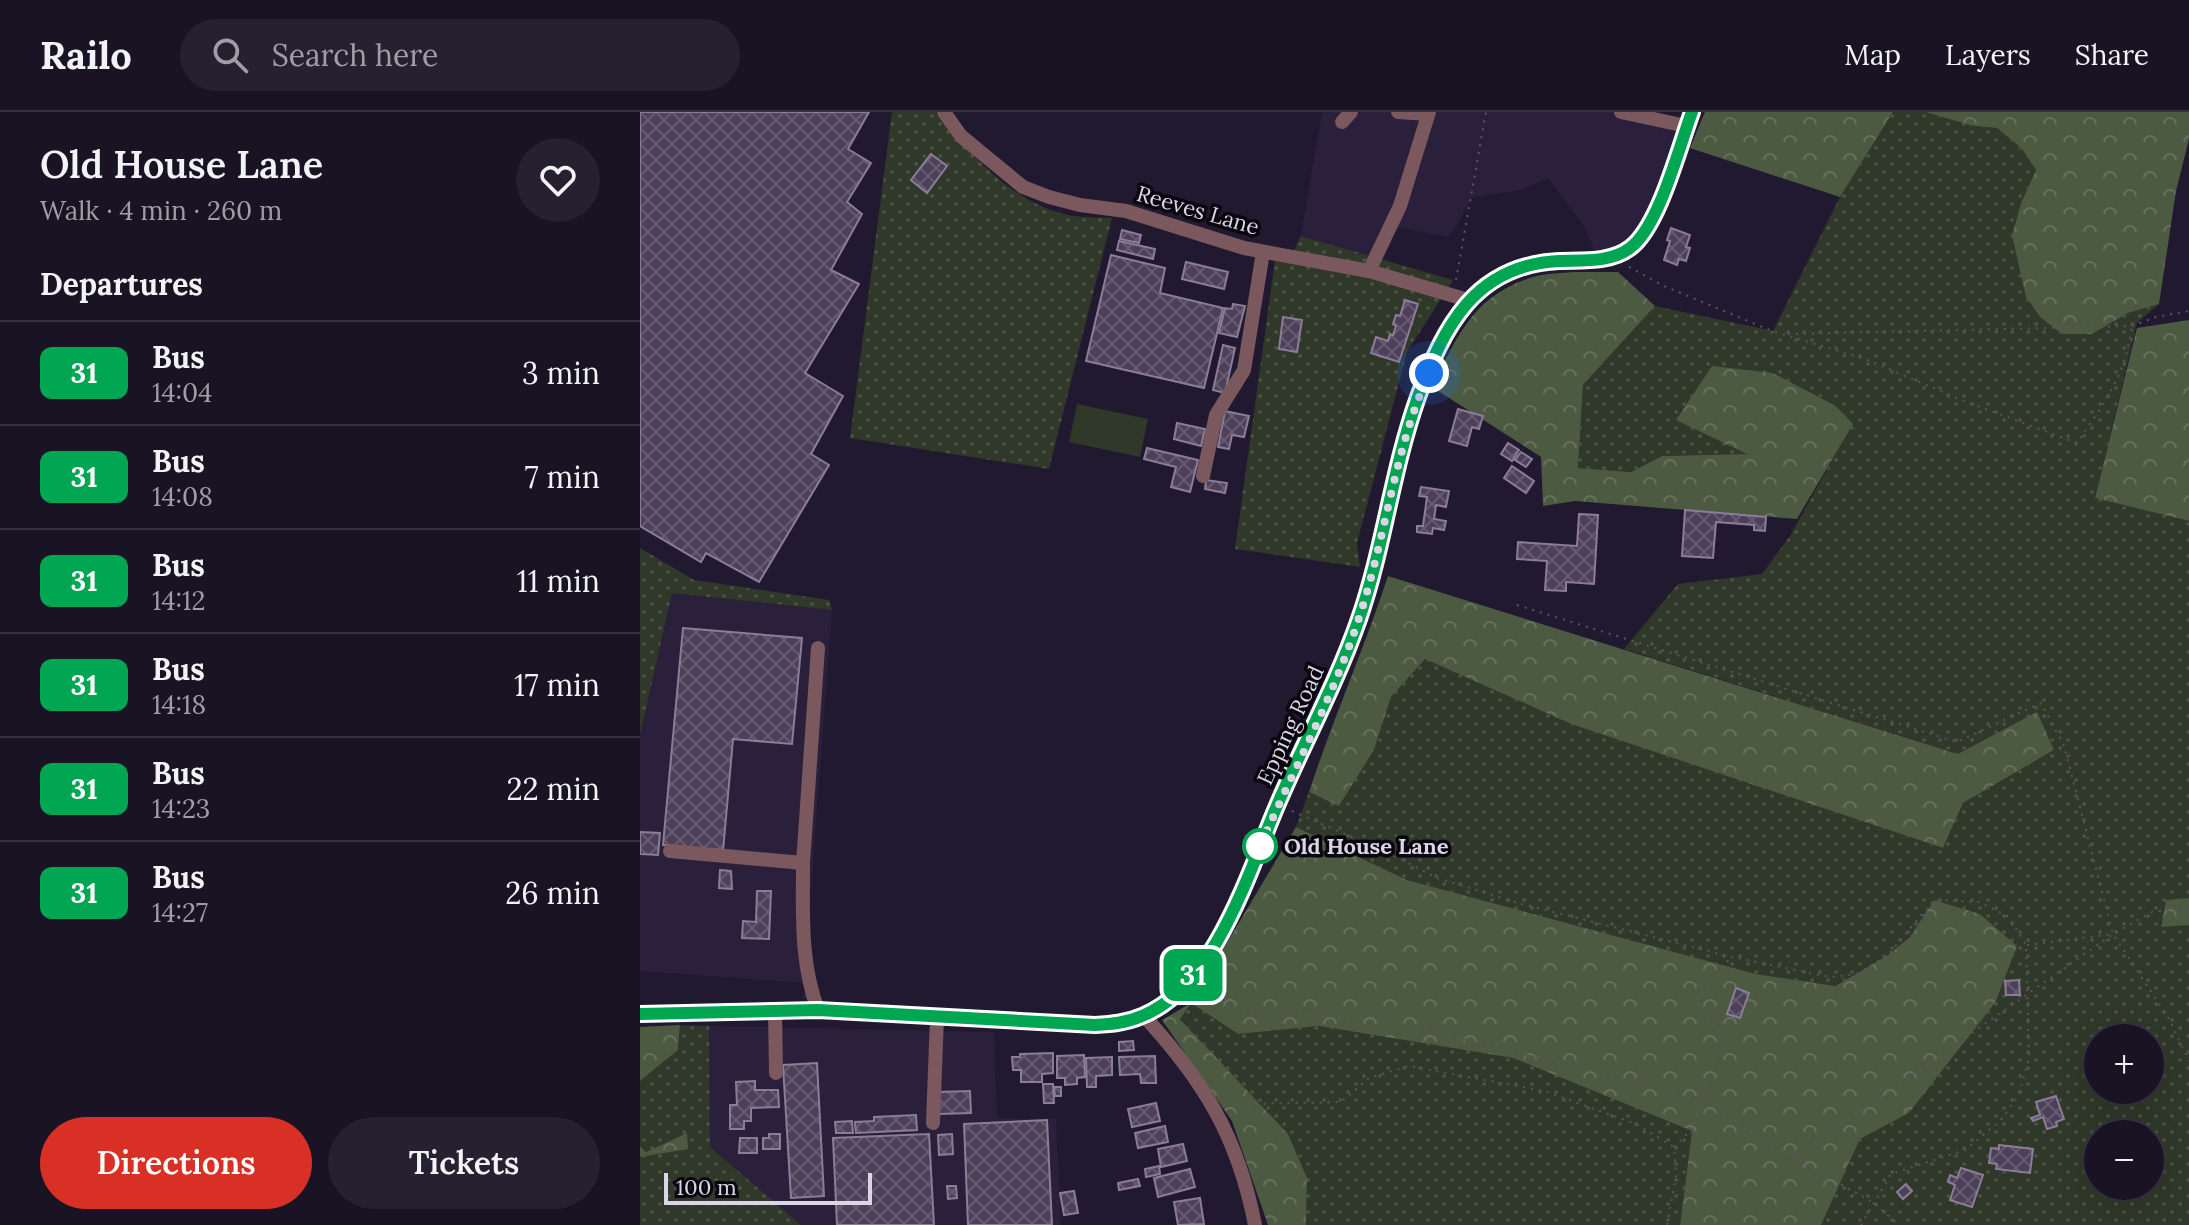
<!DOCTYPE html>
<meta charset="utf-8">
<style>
:root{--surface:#191323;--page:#262030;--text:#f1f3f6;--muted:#9f9ea6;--line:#373241;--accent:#d93025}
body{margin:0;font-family:Lora,serif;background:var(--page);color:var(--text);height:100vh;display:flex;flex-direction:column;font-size:30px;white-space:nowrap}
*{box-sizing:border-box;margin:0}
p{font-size:26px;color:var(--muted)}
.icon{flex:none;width:44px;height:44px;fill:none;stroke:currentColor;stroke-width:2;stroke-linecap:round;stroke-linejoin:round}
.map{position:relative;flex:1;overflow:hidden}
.side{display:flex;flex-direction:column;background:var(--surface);width:640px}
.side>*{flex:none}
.badge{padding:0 16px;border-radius:12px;font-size:28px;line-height:52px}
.controls{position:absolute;left:1444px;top:912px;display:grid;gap:16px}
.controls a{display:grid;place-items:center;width:80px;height:80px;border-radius:50%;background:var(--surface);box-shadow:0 8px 32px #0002,0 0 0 2px var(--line);font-size:40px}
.scale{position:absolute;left:24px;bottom:20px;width:208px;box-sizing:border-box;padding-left:8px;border:4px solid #dad6e5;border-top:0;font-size:22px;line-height:28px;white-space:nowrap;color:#dad6e5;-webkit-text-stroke:6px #09060f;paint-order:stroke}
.you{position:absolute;width:40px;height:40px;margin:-20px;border:6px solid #fff;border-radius:50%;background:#1a73e8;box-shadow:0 0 0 12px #1a73e833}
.map>.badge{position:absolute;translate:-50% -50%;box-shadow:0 0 0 4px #fff}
h2{padding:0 40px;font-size:30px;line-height:72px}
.round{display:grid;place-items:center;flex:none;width:84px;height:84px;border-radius:42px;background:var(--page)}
.headline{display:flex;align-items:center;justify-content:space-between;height:136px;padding:0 40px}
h1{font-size:38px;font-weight:600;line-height:60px}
.primary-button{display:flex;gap:16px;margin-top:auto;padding:16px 40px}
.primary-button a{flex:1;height:92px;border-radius:48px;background:var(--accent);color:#fff;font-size:32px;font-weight:600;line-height:92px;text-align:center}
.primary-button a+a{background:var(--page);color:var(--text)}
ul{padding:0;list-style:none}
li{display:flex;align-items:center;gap:24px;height:104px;padding:0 40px;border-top:2px solid var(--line)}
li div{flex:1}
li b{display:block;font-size:30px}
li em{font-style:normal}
li .badge{min-width:88px;font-weight:700;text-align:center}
header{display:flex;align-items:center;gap:48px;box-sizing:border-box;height:112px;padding:0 40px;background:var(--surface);border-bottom:2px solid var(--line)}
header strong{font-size:38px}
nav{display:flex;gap:44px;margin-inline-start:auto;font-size:28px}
.search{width:560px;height:72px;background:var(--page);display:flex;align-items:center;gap:20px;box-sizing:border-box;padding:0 28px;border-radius:44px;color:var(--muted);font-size:30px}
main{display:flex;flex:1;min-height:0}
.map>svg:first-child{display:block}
.built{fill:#2b203b}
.grass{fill:url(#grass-dots);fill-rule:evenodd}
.forest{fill:url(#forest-crowns)}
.garden{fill:#303829}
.building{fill:url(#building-cross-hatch);stroke:#8b7d99;stroke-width:2}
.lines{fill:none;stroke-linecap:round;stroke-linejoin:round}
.path{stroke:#5b5468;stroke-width:2;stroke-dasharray:2 6;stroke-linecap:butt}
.minor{stroke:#7a585e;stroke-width:14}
.major{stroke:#d9929f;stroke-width:16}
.line-casing{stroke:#fff;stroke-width:18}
.line{stroke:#00a651;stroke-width:12}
.walk{stroke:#dad6e5;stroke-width:8;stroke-dasharray:0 14.4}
.stop-dot{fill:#fff;stroke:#00a651;stroke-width:4}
.labels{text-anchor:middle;stroke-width:7;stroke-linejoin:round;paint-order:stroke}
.street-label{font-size:22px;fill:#dad6e5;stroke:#09060f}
.stop-label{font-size:22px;font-weight:bold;fill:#dad6e5;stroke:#09060f;text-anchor:start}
</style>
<header>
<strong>Railo</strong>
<div class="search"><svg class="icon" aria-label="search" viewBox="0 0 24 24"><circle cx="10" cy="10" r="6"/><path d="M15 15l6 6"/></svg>Search here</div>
<nav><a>Map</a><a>Layers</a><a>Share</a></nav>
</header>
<main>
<section class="side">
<div class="headline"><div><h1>Old House Lane</h1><p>Walk · 4 min · 260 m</p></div><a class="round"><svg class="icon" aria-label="heart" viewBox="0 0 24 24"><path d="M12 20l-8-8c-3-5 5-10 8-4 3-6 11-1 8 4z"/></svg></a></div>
<h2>Departures</h2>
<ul>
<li><span class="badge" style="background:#00a651;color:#fff">31</span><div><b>Bus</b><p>14:04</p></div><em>3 min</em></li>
<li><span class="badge" style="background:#00a651;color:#fff">31</span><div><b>Bus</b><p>14:08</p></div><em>7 min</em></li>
<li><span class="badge" style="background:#00a651;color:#fff">31</span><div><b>Bus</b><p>14:12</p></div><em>11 min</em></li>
<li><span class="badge" style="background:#00a651;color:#fff">31</span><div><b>Bus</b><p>14:18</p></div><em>17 min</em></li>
<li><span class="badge" style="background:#00a651;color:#fff">31</span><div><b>Bus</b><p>14:23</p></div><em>22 min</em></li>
<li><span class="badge" style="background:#00a651;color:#fff">31</span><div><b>Bus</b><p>14:27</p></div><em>26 min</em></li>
</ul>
<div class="primary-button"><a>Directions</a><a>Tickets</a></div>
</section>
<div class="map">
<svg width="1549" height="1113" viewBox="0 0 1549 1113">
<defs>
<pattern id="grass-dots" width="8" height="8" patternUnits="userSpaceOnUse" patternTransform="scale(2)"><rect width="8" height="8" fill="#303829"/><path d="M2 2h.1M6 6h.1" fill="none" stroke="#4d5448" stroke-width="1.8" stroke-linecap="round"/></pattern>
<pattern id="forest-crowns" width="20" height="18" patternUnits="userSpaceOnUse" patternTransform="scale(2)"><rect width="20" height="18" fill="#4c5a41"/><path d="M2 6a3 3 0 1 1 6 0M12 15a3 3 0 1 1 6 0" fill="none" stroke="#65715c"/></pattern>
<pattern id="building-cross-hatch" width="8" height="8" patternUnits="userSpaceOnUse" patternTransform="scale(2)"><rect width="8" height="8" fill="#4d4059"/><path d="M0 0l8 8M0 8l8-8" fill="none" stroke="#665b71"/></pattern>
</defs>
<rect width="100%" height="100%" fill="#21192f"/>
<!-- built -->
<g class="built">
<polygon points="682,0 1010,0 1042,6 1005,108 993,128 977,137 954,138 944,114 908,66 882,78 833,85 809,125 755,115 741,147 661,124"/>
<polygon points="32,481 192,498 167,829 176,885 163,887 166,871 0,859 0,623"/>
<polygon points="69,914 354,920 357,1006 416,1007 421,1113 161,1113 70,1035"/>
</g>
<!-- grass -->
<g class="grass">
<path d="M252 0H296C331 43 371 90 428 103 442 106 458 105 472 106L409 357 210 326Z"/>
<path d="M1253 0H1285L1333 14 1357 16 1382 37 1396 58 1381 91 1372 123 1379 150 1401 206 1422 222H1452L1488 201 1519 192 1497 211 1455 386 1549 409V786L1526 788 1521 814 1549 813V1113H1181L1220 1027 1269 1001 1355 891 1340 802 1294 788 1270 825 1248 843 1194 874 1115 862 767 768 656 715 669 680 699 694 734 638 751 585 785 547 931 612 1303 736 1323 691 1414 638 1318 642 984 537 1038 472 1122 462 1150 424 1212 312 1196 294 1133 261 1109 342 1022 344 991 360 938 356 943 273 1015 194 1133 219 1200 85ZM1458 926H1510V978H1458ZM1458 1022H1510V1074H1458Z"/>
<polygon points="661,124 813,168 767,240 717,431 720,455 595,437 635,149 647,151"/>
<polygon points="0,436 54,468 189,488 192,498 32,481 0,623"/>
<polygon points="551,891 598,922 679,914 873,946 1052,1019 1040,1113 666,1113 667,1066 585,956 540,906"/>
<polygon points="40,913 69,914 70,1035 161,1113 0,1113 0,1045 47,1021 6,1040 0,1034 0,969 38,938"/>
</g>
<!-- forest -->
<g class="forest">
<polygon points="1065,0 1253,0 1200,85 1050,36"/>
<polygon points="1285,0 1549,0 1549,27 1536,79 1519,192 1488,201 1452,222 1422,222 1401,206 1386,185 1372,123 1381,91 1396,58 1382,37 1357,16 1333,14"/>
<path d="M936 160H978L1015 194 943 273 938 356 991 360 1022 344 1107 342 1036 308 1072 254 1133 261 1196 294 1213 312 1157 407 935 389 903 394 901 345 792 275C817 225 833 183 893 165 906 161 922 161 936 160Z"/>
<polygon points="1549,208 1549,409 1455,386 1497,216"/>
<path d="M748 464 1318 642 1397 600 1414 638 1323 691 1303 736 931 612 785 547 751 585 734 638 699 694 669 680C693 607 724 537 748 464Z"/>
<polygon points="656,715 767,768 1116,862 1195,874 1248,843 1270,825 1294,788 1340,802 1377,834 1355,891 1269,1001 1220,1027 1181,1113 1040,1113 1052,1019 873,946 679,914 598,922 551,891 540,907 648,1022 667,1066 666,1113 628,1113 592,1009 522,908 551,891"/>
<polygon points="1549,786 1549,813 1521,815 1526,788"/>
<polygon points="40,913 38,938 0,969 0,915"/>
<polygon points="47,1021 48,1037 0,1045 0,1034 6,1040"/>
</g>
<!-- garden -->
<polygon class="garden" points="437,292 508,307 500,345 429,330"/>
<!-- building -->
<g class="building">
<polygon points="0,0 229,0 208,37 231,51 207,90 222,102 191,158 219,172 165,261 203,284 171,342 189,353 119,470 66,441 61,450 0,414"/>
<polygon points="291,42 307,54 287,81 271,68"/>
<polygon points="1031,116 1050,123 1046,135 1050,136 1046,149 1039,147 1037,153 1024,148 1030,129 1027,128"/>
<polygon points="482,118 501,123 499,131 480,127"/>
<polygon points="479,129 515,137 513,147 477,138"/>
<polygon points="471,143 525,156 520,181 583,196 564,276 446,249"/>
<polygon points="546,150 588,160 584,177 542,167"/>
<polygon points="765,188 778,192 759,250 731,241 736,225 748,229 750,222 753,223 756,214 753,212 756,203 760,204"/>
<polygon points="593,192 605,194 597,225 579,221 585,196 592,197"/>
<polygon points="643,205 662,208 657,240 639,237"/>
<polygon points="583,233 595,236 585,281 573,278"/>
<polygon points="818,297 843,304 839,317 832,315 827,334 809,329"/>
<polygon points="585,299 609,304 604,325 592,323 589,337 578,335"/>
<polygon points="537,311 565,317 561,334 534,327"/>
<polygon points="868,331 879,338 872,349 861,342"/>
<polygon points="507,336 558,348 550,380 531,375 536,355 504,347"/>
<polygon points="881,340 892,347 886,355 875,348"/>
<polygon points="872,354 894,369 886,381 864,366"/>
<polygon points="566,368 587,371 585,381 565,377"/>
<polygon points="781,375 809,379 806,395 796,393 794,407 806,409 804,418 793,416 792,422 777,420 777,414 783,414 787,385 779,384"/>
<polygon points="1045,398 1126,405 1125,419 1114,418 1114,413 1076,410 1073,446 1042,444"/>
<polygon points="939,402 958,403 954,472 926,470 926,479 905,478 907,449 877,447 878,430 937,434"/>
<polygon points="43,516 162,526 152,632 93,627 83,739 23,733"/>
<polygon points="0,720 20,721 18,743 0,742"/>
<polygon points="80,758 91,759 92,777 79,776"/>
<polygon points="117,779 131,779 129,827 102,826 103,809 116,810"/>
<polygon points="1379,868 1380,883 1366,883 1365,869"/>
<polygon points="1096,876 1109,881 1100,906 1087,902"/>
<polygon points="493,929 494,938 479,939 479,930"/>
<polygon points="413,941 413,961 402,962 402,970 381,970 381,958 373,958 372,945 380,945 380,942"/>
<polygon points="444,943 445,965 437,966 437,972 425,973 425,966 417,966 417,944"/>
<polygon points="515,944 516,971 501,971 500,962 480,963 479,945"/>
<polygon points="472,945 472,963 456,964 456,975 447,975 446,946"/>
<polygon points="177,951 184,1084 151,1086 143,953"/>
<polygon points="115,969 115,978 138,978 139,995 111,996 111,1009 104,1009 104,1017 90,1017 90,993 97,993 96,970"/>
<polygon points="403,972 413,972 414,991 404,991"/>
<polygon points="414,975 421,975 421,984 415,984"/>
<polygon points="330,979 331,1001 299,1002 297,980"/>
<polygon points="1416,984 1424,1007 1416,1010 1417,1014 1407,1017 1403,1005 1393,1009 1391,1006 1400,1003 1396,990"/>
<polygon points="516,991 520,1009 492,1015 488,997"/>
<polygon points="276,1003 277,1018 216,1021 215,1010 234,1009 234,1005"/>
<polygon points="407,1008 412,1113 328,1113 324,1012"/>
<polygon points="212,1009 213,1021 196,1021 195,1010"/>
<polygon points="525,1014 528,1030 498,1036 495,1021"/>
<polygon points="129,1022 140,1022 140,1037 123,1037 123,1026 129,1026"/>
<polygon points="289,1022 294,1113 197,1113 193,1026"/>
<polygon points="312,1022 313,1042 299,1043 298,1023"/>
<polygon points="100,1026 117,1026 117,1041 99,1041"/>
<polygon points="543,1032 547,1049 521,1055 518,1037"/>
<polygon points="1359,1033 1393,1037 1390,1061 1356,1057 1357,1052 1349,1051 1351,1036 1359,1037"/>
<polygon points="519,1054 520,1062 506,1065 505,1057"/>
<polygon points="1321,1056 1343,1063 1332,1095 1310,1088 1315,1073 1308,1070 1310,1063 1317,1066"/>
<polygon points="550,1057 555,1075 518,1085 514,1066"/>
<polygon points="498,1067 500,1074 479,1078 478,1071"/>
<polygon points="1266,1072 1272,1079 1263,1087 1257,1080"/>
<polygon points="307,1074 316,1074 317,1086 308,1087"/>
<polygon points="434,1079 438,1101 424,1103 420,1081"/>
<polygon points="560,1086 564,1112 538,1113 534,1090"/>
</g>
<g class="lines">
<!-- path -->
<g class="path">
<path d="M989 155 1024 174 1132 219 1225 247 1324 289 1437 331C1465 290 1485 265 1492 214"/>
<polyline points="816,168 846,0"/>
<polyline points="1148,222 1492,214 1516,205 1549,199"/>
<polyline points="877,493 1317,630 1401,591 1424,634 1473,822 1529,907 1549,949"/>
<polyline points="652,699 751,742 797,766 882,792 1092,845 1190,865 1217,862 1248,843 1294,788 1339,790 1369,805 1386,833 1389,946 1379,983 1360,1009 1325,1038 1251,1062 1221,1113"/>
<polyline points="1387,833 1472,822"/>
<polyline points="557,882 603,898 754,910 1042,982 1234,1091 1259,1113"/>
<polyline points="594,1002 614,992 701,990 729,966 769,954 904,979 996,1012 1034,1035 1036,1064 1027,1113"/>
<polyline points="1034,1035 1055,1014 1080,921 1056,889 1091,845"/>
<polyline points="1155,1045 1473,822 1514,799 1549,799"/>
</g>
<!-- minor -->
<g class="minor">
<polyline points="304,0 321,24 383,75 409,85 440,93 486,99 604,136 729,159 828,188"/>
<polyline points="758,0 788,2"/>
<polyline points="981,0 1046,14"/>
<polyline points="702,10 711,0"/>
<polyline points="729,159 760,94 789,0"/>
<polyline points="563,364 576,303 604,258 623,140"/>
<path d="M30 739 163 751C163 802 160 850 178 898"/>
<polyline points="163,751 178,536"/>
<polyline points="135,899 136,961"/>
<path d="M504 904C564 969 598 1025 615 1113"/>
<polyline points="293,1011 297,905"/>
</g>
<!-- major -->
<path class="major" d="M0 902 178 898 455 913C471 912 486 911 502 904 574 875 608 762 636 696 663 632 696 573 719 507 744 435 752 357 778 285 805 214 834 153 919 149 942 148 970 151 990 136 1019 115 1039 35 1052 0"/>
</g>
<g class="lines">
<!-- line casing -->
<g class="line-casing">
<path id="line" d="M0 902 178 898 455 913C471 912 486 911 502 904 574 875 608 762 636 696 663 632 696 573 719 507 744 435 752 358 778 285 804 214 835 153 919 149 942 148 970 151 990 136 1019 115 1039 35 1052 0"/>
</g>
<!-- line -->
<use href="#line" class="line"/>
<!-- walk -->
<path class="walk" d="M620 734 615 746C649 666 692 589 719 506 746 425 754 339 789 261"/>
</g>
<!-- markers -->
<circle class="stop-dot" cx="620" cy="734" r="16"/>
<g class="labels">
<!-- street labels -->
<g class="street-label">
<text transform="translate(558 98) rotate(16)" y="8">Reeves Lane</text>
<text transform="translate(650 613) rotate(-65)" y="8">Epping Road</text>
</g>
<!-- stop labels -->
<g class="stop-label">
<text x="644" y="742">Old House Lane</text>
</g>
</g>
</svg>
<div class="controls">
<a>+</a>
<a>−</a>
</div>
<div class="scale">100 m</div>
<div class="you" style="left:789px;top:261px"></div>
<b class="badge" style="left:553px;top:863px;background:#00a651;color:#fff">31</b>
</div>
</main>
